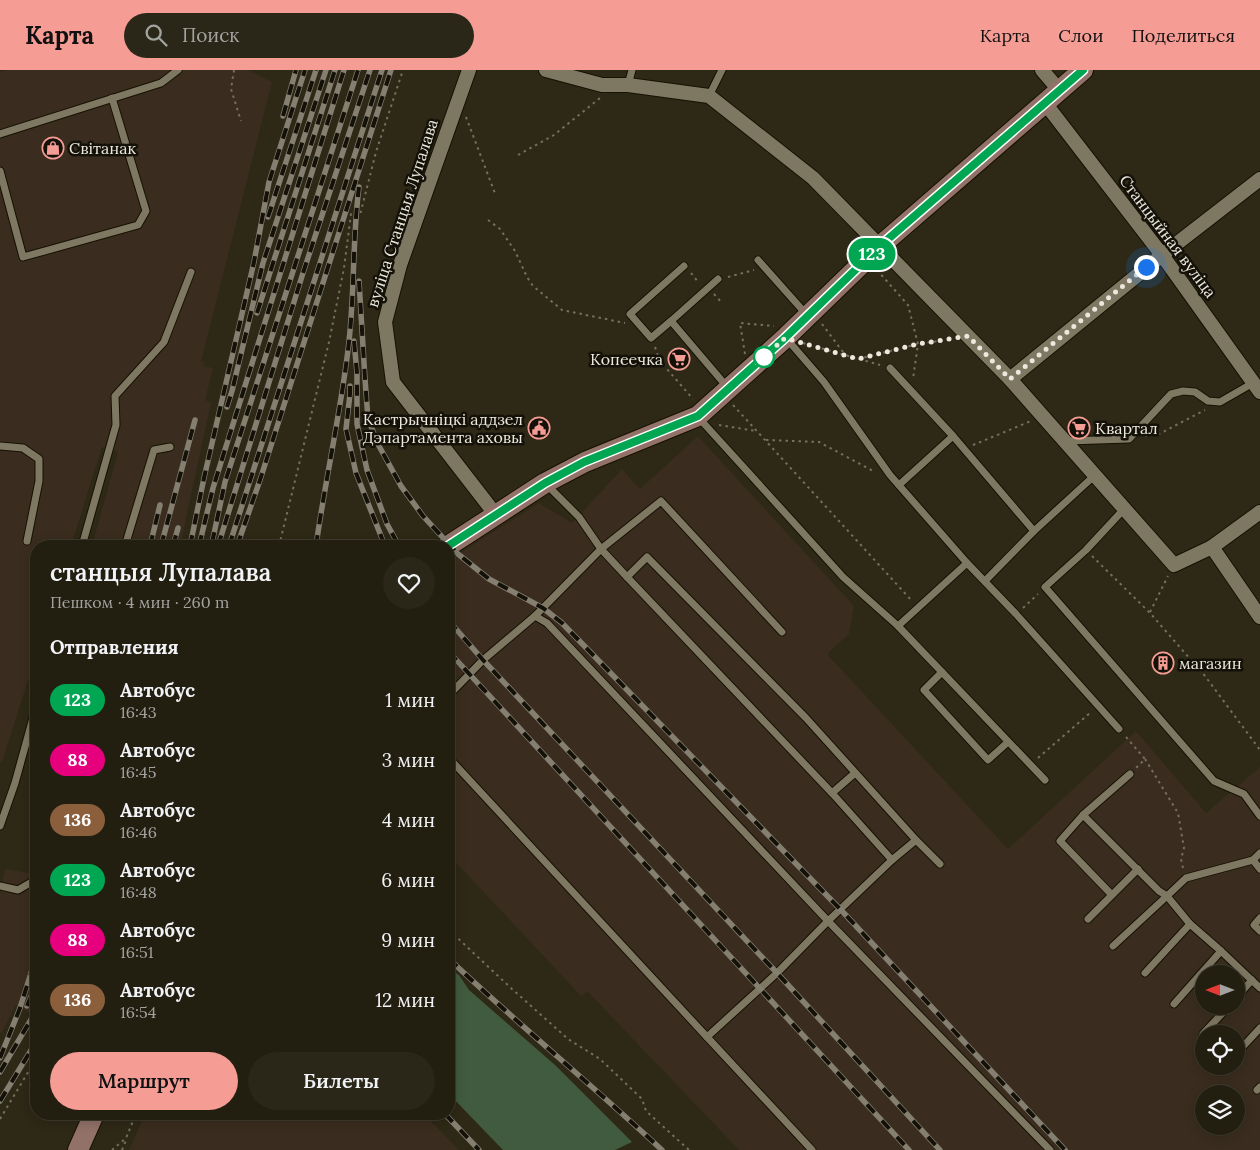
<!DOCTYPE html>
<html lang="ru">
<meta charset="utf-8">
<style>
:root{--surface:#221e10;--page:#2a2719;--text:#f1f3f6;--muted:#a2a29f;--line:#3f3c30;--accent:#f59c94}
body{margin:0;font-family:Lora,serif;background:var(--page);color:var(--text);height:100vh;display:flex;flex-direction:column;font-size:19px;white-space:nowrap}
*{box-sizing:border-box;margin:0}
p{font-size:16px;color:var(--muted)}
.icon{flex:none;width:28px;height:28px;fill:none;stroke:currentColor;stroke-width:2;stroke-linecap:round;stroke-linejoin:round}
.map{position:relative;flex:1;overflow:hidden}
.drawer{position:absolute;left:30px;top:470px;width:425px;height:580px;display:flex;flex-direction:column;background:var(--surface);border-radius:20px;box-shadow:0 2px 12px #0003,0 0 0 1px var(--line)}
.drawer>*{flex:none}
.badge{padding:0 10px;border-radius:16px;font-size:18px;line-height:32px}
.needle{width:32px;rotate:270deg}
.controls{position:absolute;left:1195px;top:895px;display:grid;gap:10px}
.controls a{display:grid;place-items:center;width:50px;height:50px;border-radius:50%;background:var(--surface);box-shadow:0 2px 12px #0003,0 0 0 1px var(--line);font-size:25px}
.you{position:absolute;width:25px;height:25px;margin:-12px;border:4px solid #fff;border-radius:50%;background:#1a73e8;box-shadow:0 0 0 8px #1a73e833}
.map>.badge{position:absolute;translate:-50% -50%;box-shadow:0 0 0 2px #fff}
h2{padding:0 20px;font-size:19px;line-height:45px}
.round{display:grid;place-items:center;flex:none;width:52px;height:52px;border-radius:26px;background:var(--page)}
.headline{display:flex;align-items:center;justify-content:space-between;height:85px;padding:0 20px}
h1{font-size:24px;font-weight:600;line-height:38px}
.action{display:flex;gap:10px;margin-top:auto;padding:10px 20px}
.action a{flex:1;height:58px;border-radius:30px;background:var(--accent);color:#111;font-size:20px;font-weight:600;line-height:58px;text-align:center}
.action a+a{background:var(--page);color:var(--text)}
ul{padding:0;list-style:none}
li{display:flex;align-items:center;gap:15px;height:60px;padding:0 20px}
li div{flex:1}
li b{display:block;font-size:19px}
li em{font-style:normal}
li .badge{min-width:55px;font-weight:700;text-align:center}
header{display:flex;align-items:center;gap:30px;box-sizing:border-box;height:70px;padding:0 25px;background:var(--accent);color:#111}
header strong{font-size:24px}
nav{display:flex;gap:28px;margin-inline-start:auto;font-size:18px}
.search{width:350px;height:45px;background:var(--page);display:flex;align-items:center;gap:12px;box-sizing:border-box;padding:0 18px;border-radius:28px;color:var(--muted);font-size:19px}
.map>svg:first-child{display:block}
.industrial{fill:#3a2d1f;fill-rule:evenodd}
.forest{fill:#415b40}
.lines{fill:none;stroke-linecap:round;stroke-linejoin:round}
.service-casing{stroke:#161102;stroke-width:9}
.minor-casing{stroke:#161102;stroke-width:16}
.secondary-casing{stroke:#161102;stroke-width:22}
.path{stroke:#746f5f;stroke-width:2;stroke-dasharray:2.5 4;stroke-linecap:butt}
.service{stroke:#7e7863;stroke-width:7}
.minor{stroke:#7e7863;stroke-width:14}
.secondary{stroke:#927168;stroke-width:20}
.rail-casing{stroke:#847f70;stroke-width:5.5}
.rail{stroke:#141109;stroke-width:4;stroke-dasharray:11;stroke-linecap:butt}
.line-casing{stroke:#fff;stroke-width:11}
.line{stroke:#00a651;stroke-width:8}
.walk{stroke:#ece8dd;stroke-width:5;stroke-dasharray:0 9}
.stop-dot{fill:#fff;stroke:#00a651;stroke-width:2.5}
.labels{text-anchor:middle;stroke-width:5;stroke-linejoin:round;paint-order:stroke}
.poi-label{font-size:16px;fill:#ece8dd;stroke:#141109;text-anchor:start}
.street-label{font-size:16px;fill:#ece8dd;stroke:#141109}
</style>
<header>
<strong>Карта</strong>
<div class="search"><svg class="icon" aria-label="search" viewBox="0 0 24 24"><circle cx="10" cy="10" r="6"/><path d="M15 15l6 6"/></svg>Поиск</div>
<nav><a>Карта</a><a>Слои</a><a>Поделиться</a></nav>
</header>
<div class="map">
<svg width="1260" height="1080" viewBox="0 0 1260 1080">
<rect width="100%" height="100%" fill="#2e2816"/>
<!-- industrial -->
<g class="industrial">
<polygon points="8,0 247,0 272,12 201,292 205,291 203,296 213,298 205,330 211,333 180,476 92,476 118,382 102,377 71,476 36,476 36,585 2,692 0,693 0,2"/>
<path d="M698 366 854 536 849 564 827 584 1008 779 1136 661 1206 743 1260 697V1080H739L588 922 581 926 449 785V490L539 433 572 453 622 399 640 419ZM1204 904H1236V936H1204ZM1204 964H1236V996H1204ZM1204 1024H1236V1056H1204Z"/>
<polygon points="36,774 36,934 32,944 15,936 2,962 0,962 0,823 5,799 29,803"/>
<polygon points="145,1044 424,1044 459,1080 129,1080"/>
</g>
<!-- forest -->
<polygon class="forest" points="449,898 459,905 469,920 555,995 632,1072 615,1080 503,1080 449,1024"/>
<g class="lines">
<!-- service casing -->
<g class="service-casing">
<g id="service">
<polyline points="628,15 632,0"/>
<polyline points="709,26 722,0"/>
<polyline points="0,64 161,13 178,0"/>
<polyline points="0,101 23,187 138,155 146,141 112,28"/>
<polyline points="758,190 806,244"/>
<polyline points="718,209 671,251 728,318"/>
<polyline points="671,251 651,268 630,244 684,196"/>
<polyline points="786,268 824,312 890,405 967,493 1016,544 1119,659"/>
<polyline points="890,298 953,366 1034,461"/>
<polyline points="698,347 843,507 898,556 1045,710"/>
<polyline points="1066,371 1129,369 1171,324 1183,321 1195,322 1208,331 1220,332 1253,313"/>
<polyline points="0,376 23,378 39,389 39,411 27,471"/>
<polyline points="547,415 579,447 601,479 627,507"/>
<polyline points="899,415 953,366"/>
<polyline points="1124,439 1086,480 1045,517 1214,711 1244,724 1260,746"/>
<polyline points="82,476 116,355 115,326 164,272 191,202"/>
<polyline points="125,476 154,380 170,377"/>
<polyline points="985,511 1034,461 1094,406"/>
<polyline points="535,546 547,553 828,851 1050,1080"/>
<polyline points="898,556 967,493"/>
<polyline points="942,602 924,620 988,690 1008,672"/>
<polyline points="449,625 483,590 535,546 601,479 661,431 782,562"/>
<polyline points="449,688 707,967 777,903 828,851 892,790"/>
<polyline points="1130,704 1083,745 1159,821 1167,826 1190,854 1221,881 1260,918"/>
<polyline points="832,723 855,703"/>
<polyline points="1083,745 1060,771 1111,824"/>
<polyline points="0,756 15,713 36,637"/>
<polyline points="916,770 892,790 832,723 627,507 647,487 806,648 916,770 940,794"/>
<polyline points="1253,790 1260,799"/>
<polyline points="0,816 18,820 35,810 36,807"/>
<polyline points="1260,848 1254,855 1260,861"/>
<polyline points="1088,849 1138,799"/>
<polyline points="1113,876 1167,826 1186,808 1253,790 1260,783"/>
<polyline points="1145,903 1190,854"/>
<polyline points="1236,928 1252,910"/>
<polyline points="1174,934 1221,881"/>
<polyline points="1203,964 1229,936"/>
<polyline points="707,967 812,1080"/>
<polyline points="1236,984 1260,958"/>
<polyline points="1257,1020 1260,1017"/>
</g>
</g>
<!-- minor casing -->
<g class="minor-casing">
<g id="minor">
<polyline points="469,0 400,195 385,252 393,312 496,445"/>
<polyline points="546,0 602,15 628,15 709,26 813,108 1010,309 1174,495 1212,477 1260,547"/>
<polyline points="1042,0 1059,20"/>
<polyline points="1045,33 1162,185 1260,322"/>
<polyline points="1010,309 1162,185 1260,109"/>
<polyline points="1212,477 1260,442"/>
</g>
</g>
<!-- secondary casing -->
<g class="secondary-casing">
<g id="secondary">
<polyline points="448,476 545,413 585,392 698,346 785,268 880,176 1083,0"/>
<polyline points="78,1080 94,1044"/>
</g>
</g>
<!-- path -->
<g class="path">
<polyline points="234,0 231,19 241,51"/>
<polyline points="466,47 496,126"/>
<polyline points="518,85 554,65 600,28"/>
<polyline points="488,150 500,159 515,181 527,207 533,216 562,240 625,253"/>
<polyline points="877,200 908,235 918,274 913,309"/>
<polyline points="691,203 699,213"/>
<polyline points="728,207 754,200"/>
<polyline points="714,224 722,233"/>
<polyline points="822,254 846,286"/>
<polyline points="803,273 880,295"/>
<polyline points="655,277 660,291 693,329"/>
<polyline points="745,284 740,253 774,256"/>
<polyline points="858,289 918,274 953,269"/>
<polyline points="733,335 912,531"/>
<polyline points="719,355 756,361"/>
<polyline points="1145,366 1159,364 1205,340"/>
<polyline points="766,370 819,372 875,402"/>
<polyline points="973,375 1031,351"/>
<polyline points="279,476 329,272 344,198 351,144 360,145 376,82 403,0"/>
<polyline points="1092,486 1150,543 1205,606 1260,680"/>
<polyline points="1023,538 1038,524"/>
<polyline points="1150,542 1168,506"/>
<polyline points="1126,667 1145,689 1136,698"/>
<polyline points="1038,688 1091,642"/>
<polyline points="1145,689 1178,743 1184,778 1181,789 1183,798"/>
<polyline points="449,860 512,919 568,969 600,989 642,1029 646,1041 689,1080"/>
<polyline points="0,1049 36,989"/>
<polyline points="112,1080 126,1068 136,1044"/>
<polyline points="122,1080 126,1070"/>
</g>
<!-- service -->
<use href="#service" class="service"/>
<!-- minor -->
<use href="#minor" class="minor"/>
<!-- secondary -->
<use href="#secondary" class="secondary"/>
<!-- rail casing -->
<g class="rail-casing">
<g id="rail">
<polyline points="283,46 296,0"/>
<polyline points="268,147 316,0"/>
<polyline points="359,211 365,309 368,349 379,376 401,416 423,446 458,484 489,509 543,538 562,553 841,840 1065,1080"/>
<polyline points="257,243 335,0"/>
<polyline points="354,271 357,303 357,354 367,400 387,454 399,476"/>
<polyline points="350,316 350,324 346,359 356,403 385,476"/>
<polyline points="227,337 232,321 263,193 326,0"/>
<polyline points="212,473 225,412 358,0"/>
<polyline points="150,476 160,435"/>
<polyline points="161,476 195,350"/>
<polyline points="173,476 178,458"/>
<polyline points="190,476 204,408 254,192 269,112 305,0"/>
<polyline points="199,476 213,418 344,0"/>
<polyline points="218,476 303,203 370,0"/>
<polyline points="229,476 382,0"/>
<polyline points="237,476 260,410 391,0"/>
<path d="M316 476C325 411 340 346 348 280 355 226 352 171 359 117"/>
<polyline points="449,551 483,590 777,903 940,1080"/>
<polyline points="449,582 909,1080"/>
<path d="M449 889C518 954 592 1015 662 1080"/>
<polyline points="27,936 36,915"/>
<polyline points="0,988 20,938 36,887"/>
<polyline points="0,1002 36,941"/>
<polyline points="0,1031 36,972"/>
<polyline points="445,1044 479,1080"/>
</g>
</g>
<!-- rail -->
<use href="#rail" class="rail"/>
</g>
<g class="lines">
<!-- line casing -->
<g class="line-casing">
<polyline id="line" points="448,476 545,413 584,392 698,346 785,268 880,176 1083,0"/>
</g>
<!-- line -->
<use href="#line" class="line"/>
<!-- walk -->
<polyline class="walk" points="764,287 757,293 785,268 858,289 918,274 968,266 1010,309 1146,197"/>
</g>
<!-- icons -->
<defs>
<g id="shop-ring" transform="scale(1.125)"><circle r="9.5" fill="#141109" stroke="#f59c94" stroke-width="1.5"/><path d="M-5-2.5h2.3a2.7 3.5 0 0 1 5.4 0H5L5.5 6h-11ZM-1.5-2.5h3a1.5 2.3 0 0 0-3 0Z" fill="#f59c94"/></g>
<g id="supermarket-ring" transform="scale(1.125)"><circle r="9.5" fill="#141109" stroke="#f59c94" stroke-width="1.5"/><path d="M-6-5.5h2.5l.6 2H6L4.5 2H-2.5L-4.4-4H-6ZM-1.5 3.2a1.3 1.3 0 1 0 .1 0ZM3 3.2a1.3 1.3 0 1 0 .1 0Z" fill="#f59c94"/></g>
<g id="civic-ring" transform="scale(1.125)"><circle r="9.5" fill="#141109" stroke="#f59c94" stroke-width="1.5"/><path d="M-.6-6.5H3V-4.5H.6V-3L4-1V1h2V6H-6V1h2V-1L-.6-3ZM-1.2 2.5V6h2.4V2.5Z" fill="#f59c94"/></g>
<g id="building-ring" transform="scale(1.125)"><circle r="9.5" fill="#141109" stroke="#f59c94" stroke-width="1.5"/><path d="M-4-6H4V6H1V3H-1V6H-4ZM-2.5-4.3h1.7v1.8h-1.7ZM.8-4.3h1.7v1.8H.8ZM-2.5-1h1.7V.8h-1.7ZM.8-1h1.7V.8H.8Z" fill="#f59c94"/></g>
</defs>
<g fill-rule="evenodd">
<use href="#shop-ring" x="53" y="78"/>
<use href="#supermarket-ring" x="679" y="289"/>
<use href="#civic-ring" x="539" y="358"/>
<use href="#supermarket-ring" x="1079" y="358"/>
<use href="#building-ring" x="1163" y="593"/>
</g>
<!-- markers -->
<circle class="stop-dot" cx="764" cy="287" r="10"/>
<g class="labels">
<!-- poi labels -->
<g class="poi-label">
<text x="69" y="84">Світанак</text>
<text x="663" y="295" text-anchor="end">Копеечка</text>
<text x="523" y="355" text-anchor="end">Кастрычніцкі аддзел<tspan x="523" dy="18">Дэпартамента аховы</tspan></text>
<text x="1095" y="364">Квартал</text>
<text x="1179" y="599">магазин</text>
</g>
<!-- street labels -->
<g class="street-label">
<text transform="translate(402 143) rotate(-72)" y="6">вуліца Станцыя Лупалава</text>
<text transform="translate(1168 166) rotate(53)" y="6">Станцыйная вуліца</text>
</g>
</g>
</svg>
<div class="controls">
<a><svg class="needle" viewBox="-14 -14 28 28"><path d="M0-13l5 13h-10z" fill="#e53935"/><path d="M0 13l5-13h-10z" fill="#a2a29f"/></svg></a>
<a><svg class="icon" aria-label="locate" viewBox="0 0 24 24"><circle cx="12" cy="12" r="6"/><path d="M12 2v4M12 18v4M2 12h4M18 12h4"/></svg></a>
<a><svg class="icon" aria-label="layers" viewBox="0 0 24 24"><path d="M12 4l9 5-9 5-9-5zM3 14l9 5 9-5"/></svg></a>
</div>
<div class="you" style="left:1146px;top:197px"></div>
<b class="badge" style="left:872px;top:184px;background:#00a651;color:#fff">123</b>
<section class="drawer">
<div class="headline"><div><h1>станцыя Лупалава</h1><p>Пешком · 4 мин · 260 m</p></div><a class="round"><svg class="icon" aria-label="heart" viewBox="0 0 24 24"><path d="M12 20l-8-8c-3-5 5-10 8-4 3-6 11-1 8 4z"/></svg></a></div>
<h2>Отправления</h2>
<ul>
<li><span class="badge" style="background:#00a651;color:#fff">123</span><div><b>Автобус</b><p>16:43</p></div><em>1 мин</em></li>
<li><span class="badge" style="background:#e6007e;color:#fff">88</span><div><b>Автобус</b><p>16:45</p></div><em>3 мин</em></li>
<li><span class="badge" style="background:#8b5e3c;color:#fff">136</span><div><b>Автобус</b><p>16:46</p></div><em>4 мин</em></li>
<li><span class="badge" style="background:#00a651;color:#fff">123</span><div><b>Автобус</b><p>16:48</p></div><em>6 мин</em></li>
<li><span class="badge" style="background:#e6007e;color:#fff">88</span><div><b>Автобус</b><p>16:51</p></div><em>9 мин</em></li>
<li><span class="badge" style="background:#8b5e3c;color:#fff">136</span><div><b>Автобус</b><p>16:54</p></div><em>12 мин</em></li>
</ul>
<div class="action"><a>Маршрут</a><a>Билеты</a></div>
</section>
</div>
